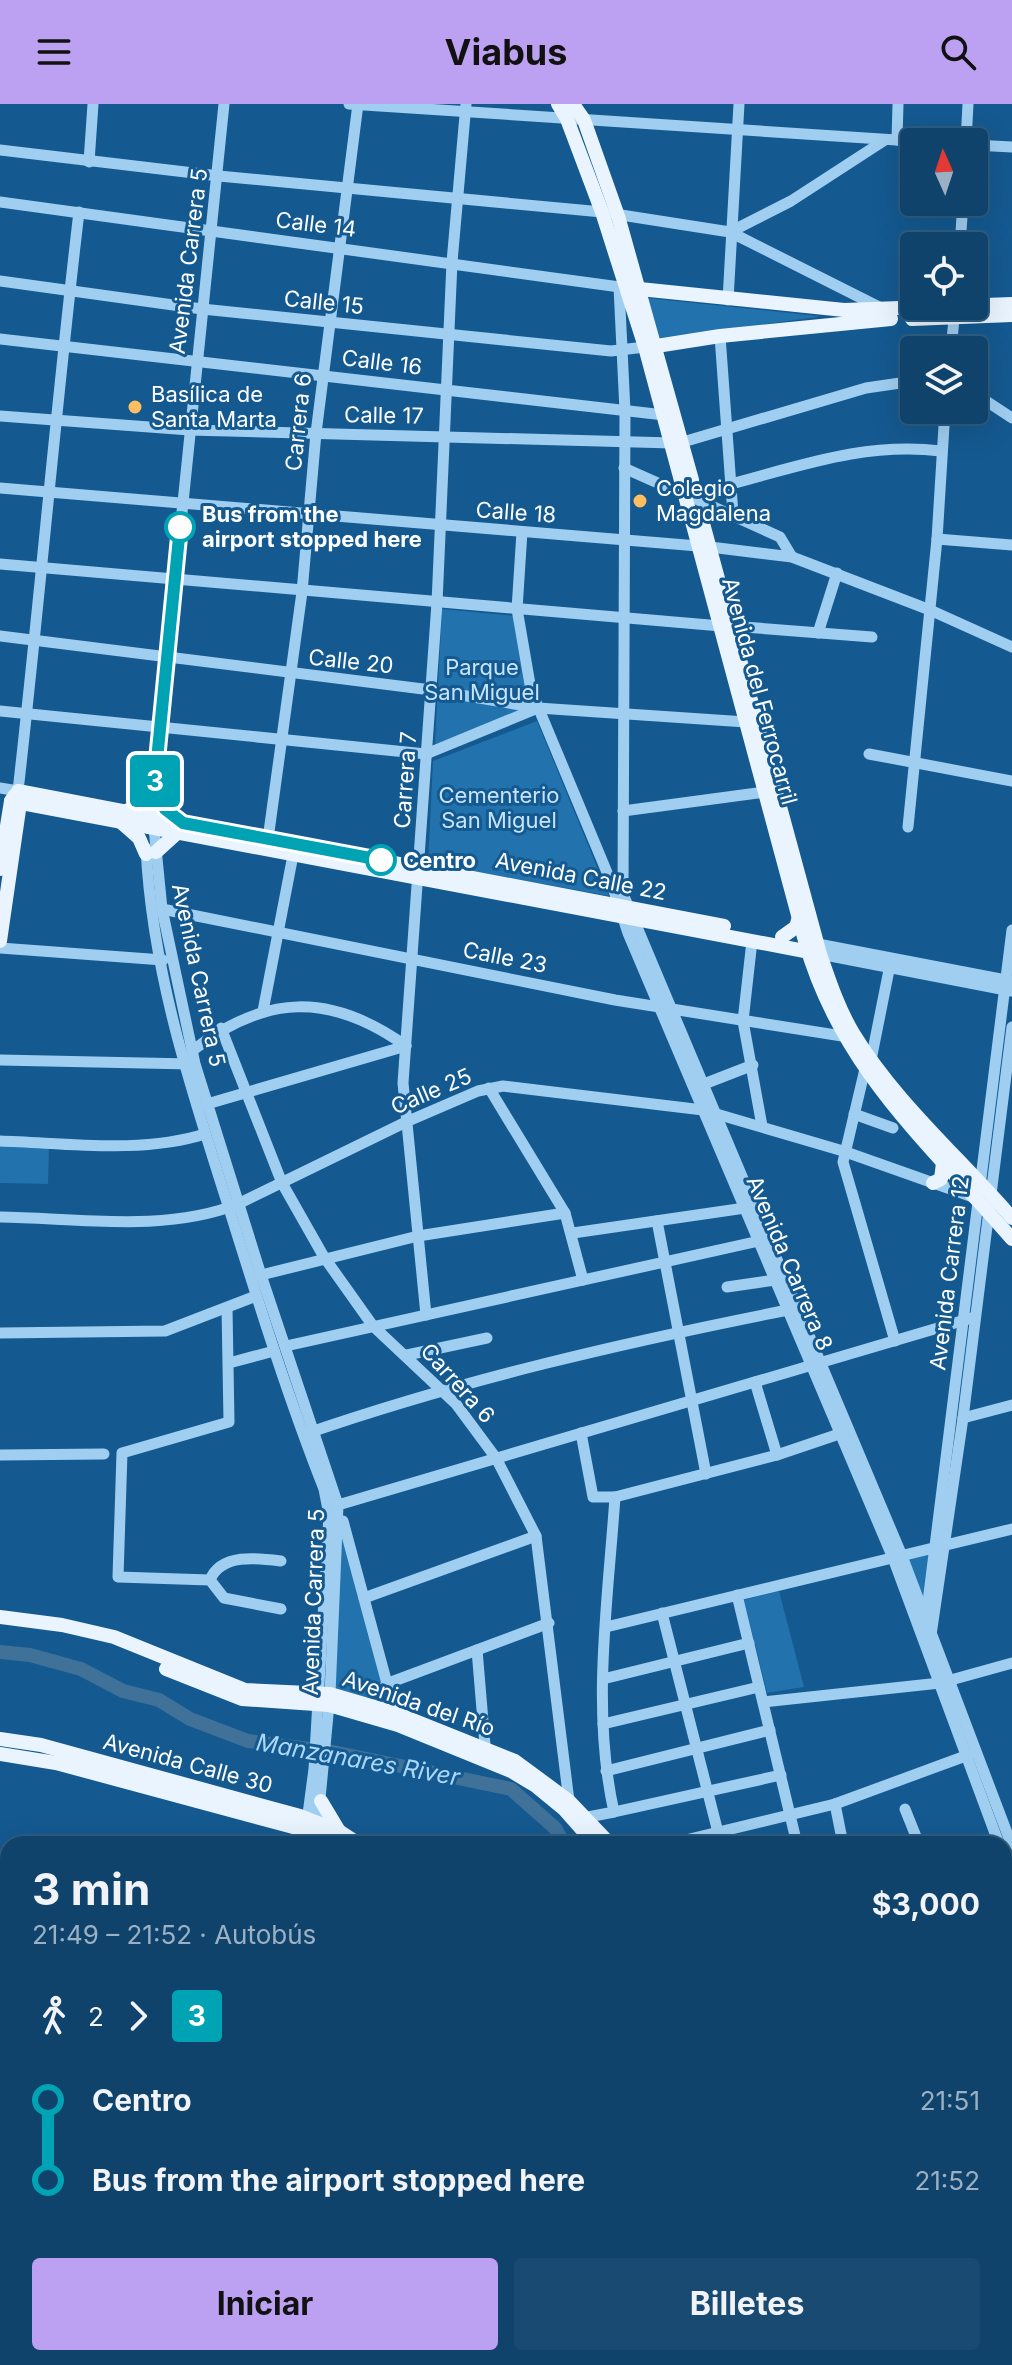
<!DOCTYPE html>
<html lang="es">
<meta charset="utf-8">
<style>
:root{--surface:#0f436c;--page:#184a72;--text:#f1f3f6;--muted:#9bb0c2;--line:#2f5c7f;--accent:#bca0f2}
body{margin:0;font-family:Inter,sans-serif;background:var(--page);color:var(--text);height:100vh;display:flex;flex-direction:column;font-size:30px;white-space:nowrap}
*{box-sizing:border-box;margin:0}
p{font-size:26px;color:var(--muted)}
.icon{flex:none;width:44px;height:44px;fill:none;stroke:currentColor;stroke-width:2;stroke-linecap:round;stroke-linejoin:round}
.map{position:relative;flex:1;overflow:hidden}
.sheet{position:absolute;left:0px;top:1732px;width:1012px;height:530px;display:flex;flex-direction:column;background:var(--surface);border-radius:24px 24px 0 0;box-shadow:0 8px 32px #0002,0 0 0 2px var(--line)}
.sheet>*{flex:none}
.badge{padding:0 16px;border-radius:6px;font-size:28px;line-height:52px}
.needle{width:52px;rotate:357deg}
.fabs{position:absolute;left:900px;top:24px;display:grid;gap:16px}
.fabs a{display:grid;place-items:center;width:88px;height:88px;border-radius:8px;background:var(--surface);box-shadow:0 8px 32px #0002,0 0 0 2px var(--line);font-size:40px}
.map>.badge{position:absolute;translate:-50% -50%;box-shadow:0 0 0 4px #fff}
.legs{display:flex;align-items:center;gap:12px;height:88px;padding:0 32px;font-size:26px}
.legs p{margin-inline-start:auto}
.head{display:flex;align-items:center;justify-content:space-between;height:136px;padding:0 32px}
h1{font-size:44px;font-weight:700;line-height:60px}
.button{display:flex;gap:16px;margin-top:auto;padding:16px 32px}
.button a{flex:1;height:92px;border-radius:8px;background:var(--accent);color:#111;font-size:32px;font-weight:700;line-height:92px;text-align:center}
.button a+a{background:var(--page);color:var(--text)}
ul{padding:0 32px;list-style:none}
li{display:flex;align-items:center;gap:28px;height:80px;font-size:30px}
li i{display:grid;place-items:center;width:12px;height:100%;margin:0 10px;background:currentColor}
li i::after{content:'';width:20px;height:20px;margin:-10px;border:6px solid;border-radius:50%;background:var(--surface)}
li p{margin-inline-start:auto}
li:first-child i{background:linear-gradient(#0000 50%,currentColor 0)}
li:last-child i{background:linear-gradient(currentColor 50%,#0000 0)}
header{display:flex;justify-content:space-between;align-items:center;height:104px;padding:0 32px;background:var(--accent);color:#111;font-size:36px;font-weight:700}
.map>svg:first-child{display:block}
.green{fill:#2272ad}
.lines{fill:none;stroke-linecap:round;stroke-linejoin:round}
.river{stroke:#3f7199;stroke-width:14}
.minor{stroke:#9fcef1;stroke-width:11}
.major{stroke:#e9f4ff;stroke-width:14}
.line-1-casing{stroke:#fff;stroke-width:18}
.line-1{stroke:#00a3b4;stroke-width:12}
.poi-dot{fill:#ffbe5f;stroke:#145990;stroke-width:3}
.stop-1-dot{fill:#fff;stroke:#00a3b4;stroke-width:4}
.labels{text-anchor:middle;stroke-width:6;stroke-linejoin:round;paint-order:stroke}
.street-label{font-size:22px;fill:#fff;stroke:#145990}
.poi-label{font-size:22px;fill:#fff;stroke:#145990;text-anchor:start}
.stop-label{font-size:22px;font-weight:bold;fill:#fff;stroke:#145990;text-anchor:start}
.park-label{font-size:22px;fill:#c6e5fc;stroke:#145990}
.water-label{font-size:24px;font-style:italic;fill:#abd8f8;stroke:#145990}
</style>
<header><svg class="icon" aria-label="menu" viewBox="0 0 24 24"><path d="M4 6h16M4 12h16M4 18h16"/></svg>Viabus<svg class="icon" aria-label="search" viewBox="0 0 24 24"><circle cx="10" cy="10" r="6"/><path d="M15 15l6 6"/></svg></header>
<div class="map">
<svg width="1012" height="2261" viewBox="0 0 1012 2261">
<rect width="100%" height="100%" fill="#145990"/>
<!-- green -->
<g class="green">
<polygon points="647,194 818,212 818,213 659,234"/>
<polygon points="442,505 516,512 531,604 435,640"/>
<polygon points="537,617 609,792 428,759 433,657"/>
<polygon points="0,1041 49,1042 48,1080 0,1079"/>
<polygon points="342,1431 389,1603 332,1586"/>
<polygon points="930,1450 925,1503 906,1456"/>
<polygon points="779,1487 804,1583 767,1589 744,1496"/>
</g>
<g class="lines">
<!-- river -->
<polyline class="river" points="0,1548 30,1551 81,1565 123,1587 159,1596 190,1615 248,1637 333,1648 511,1685 555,1724 564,1740"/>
<!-- minor -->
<g class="minor">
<polyline points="224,0 167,554 154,724 162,805 195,960 261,1171 338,1401 330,1590 317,1726"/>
<polyline points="349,0 927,38"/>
<polyline points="897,36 898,0"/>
<polyline points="966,38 968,0"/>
<polyline points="974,41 1012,43"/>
<polyline points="0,46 219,72 602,108 730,128 881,204"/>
<polyline points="89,58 93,0"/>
<polyline points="0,98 627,184"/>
<polyline points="730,128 791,97 885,36"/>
<polyline points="960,142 963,98"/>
<polyline points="0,177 202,205 611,247 645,243"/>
<polyline points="619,183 625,307 623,790 902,1452 1012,1742"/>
<polyline points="728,196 739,0"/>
<polyline points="720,232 733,410"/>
<polyline points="0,235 664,311"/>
<polyline points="951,246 954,215"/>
<polyline points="974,289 1012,314"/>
<polyline points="0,312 190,326 672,339"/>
<polyline points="683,338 866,284 914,277"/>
<polyline points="624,364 687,392"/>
<path d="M731 380C803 361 866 338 941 347"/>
<polyline points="0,384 710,443 792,453 930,506 1012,543"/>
<polyline points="696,395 780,433 792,453"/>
<polyline points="522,428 517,505 531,586 611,778 628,829 893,1454 999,1740"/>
<polyline points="937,435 1012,441"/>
<polyline points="0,460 721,522"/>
<polyline points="731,522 872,533"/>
<polyline points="818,529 837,469"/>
<polyline points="0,532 431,586 538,604 746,618"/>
<polyline points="0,607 426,650 538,604"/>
<polyline points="869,650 1012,677"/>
<path d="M0 684 18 687C40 494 56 301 79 108"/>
<polyline points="623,707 765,688"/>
<polyline points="908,723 937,435 945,306"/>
<polyline points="268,735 302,488 316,329 358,0"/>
<path d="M146 744C152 867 190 982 227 1098 257 1194 287 1291 324 1385L329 1411 314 1665 304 1740"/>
<polyline points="162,805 615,896 842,932"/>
<polyline points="752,837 743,917 762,1022"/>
<polyline points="818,840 1011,877"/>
<polyline points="0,844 163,856"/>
<polyline points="820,850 1011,887"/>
<polyline points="263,907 293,751"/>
<polyline points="221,924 282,1079 324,1153 373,1222 456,1300 496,1354 536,1432 569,1697"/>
<path d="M192 947C265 890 330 888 406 942"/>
<polyline points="0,956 191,960"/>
<polyline points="871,956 890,861"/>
<polyline points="865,965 843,1058 895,1237"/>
<polyline points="704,980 753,961"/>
<polyline points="489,984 565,1109 583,1176"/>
<polyline points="207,1000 406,942"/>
<polyline points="854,1010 893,1024"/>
<path d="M0 1037C67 1039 141 1050 205 1030"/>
<path d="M0 1113C76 1114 165 1129 238 1100L406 1018 478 987 503 982 703 1006 843 1047 973 1093"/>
<polyline points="657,1117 706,1370"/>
<polyline points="573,1129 745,1104"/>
<polyline points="261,1171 418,1132 565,1109"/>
<polyline points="727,1183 775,1176"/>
<polyline points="227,1204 229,1318 122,1349 118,1473 210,1476 224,1494 281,1505"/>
<polyline points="426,1211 403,979 437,499 452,158 466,0"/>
<polyline points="0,1229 165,1227 256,1192"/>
<polyline points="286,1242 759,1137"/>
<polyline points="407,1251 487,1234"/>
<polyline points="229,1259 274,1247"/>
<polyline points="755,1278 777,1351"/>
<polyline points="963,1314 1012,1301"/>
<path d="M308 1329C465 1275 626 1238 788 1206"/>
<polyline points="581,1329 593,1393 615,1393 777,1351 845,1328"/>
<polyline points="0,1351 104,1350"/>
<polyline points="338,1401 975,1213"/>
<polyline points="343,1417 395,1609"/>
<path d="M210 1476C221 1449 258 1454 281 1457"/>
<polyline points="737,1491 797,1740"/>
<polyline points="364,1494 536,1432"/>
<polyline points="662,1509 721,1740"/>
<polyline points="926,1514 1012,826"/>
<polyline points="606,1523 1012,1425"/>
<polyline points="931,1531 963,1314 1012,923"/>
<polyline points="477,1546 486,1653"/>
<polyline points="603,1575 749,1539"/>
<polyline points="386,1580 549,1519"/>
<polyline points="763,1598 940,1579 1012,1559"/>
<polyline points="603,1620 759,1583"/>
<polyline points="606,1667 770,1626"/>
<polyline points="835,1700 843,1740"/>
<polyline points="905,1705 919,1740"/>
<polyline points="614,1708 781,1671"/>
<path d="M588 1713 614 1708C591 1605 608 1497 615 1393"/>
<polyline points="501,1740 502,1738"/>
<polyline points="669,1740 835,1700 971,1650"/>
<polyline points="1004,1752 1012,1772"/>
<polyline points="0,1797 8,1798"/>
<polyline points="0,1943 8,1944"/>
<polyline points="0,2080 8,2081"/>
<polyline points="0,2113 8,2114"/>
<polyline points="1004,2142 1012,2134"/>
<polyline points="0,2148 8,2151"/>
<polyline points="1004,2156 1012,2148"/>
<polyline points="7,2179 8,2164"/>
<polyline points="1004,2217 1012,2226"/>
<polyline points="82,2254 85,2261"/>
<polyline points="683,2254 688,2261"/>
<polyline points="782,2254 787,2261"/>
<polyline points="878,2254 884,2261"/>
<polyline points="149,2261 149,2254"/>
<polyline points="203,2261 204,2254"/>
<polyline points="273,2261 275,2254"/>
<polyline points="692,2261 700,2254"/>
<polyline points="896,2261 905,2254"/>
</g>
<!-- major -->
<g class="major">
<path d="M558 0 567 15 602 108 645 243 805 837C841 965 929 1039 1012 1135"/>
<polyline points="573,0 584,16 618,112 692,376"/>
<polyline points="630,184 844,206 1012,200"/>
<polyline points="912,215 1012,211"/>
<polyline points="650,243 720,232 891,215"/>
<path d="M701 412 820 850C829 876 838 904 853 929 895 998 959 1053 1012 1114"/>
<polyline points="18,687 724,822"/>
<polyline points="11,697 815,849"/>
<polyline points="124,708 141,700 154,686 165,705 180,717"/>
<polyline points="122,719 139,734 146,750"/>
<polyline points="156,748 177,729"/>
<polyline points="0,765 11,697 15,691"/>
<polyline points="782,833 796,823 799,813"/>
<polyline points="0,837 20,699 18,691"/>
<polyline points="933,1079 941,1075 943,1059"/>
<polyline points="0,1513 62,1521 114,1533 245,1586 330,1590 395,1609 515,1657 569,1697 610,1740"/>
<polyline points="166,1565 242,1595 329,1601 398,1621 511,1667 536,1682 564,1705 595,1740"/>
<polyline points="0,1635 41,1641 300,1712 339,1727 359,1740"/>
<polyline points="0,1650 56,1659 297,1724 340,1740"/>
<polyline points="321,1697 339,1727"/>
<polyline points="1004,1825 1012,1825"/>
<polyline points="1004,1835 1012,1835"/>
<polyline points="955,2254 962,2261"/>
<polyline points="970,2254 977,2261"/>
</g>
</g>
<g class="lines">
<!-- line-1 casing -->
<g class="line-1-casing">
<polyline id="line-1" points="180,423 154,686 165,705 183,719 381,756"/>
</g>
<!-- line-1 -->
<use href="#line-1" class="line-1"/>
</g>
<!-- markers -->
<g class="poi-dot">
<circle cx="135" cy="303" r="8"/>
<circle cx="640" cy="397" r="8"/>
</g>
<g class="stop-1-dot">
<circle cx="180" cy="423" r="14"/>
<circle cx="381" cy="756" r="14"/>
</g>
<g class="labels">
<!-- street labels -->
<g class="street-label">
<text transform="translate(316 120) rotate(7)" y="8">Calle 14</text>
<text transform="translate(188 157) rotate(-83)" y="8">Avenida Carrera 5</text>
<text transform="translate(324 198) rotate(6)" y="8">Calle 15</text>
<text transform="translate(382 258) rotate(7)" y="8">Calle 16</text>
<text transform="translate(384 311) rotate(1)" y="8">Calle 17</text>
<text transform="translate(298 318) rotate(-84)" y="8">Carrera 6</text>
<text transform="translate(516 408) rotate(4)" y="8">Calle 18</text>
<text transform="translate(351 557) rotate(6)" y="8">Calle 20</text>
<text transform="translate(760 587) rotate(75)" y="8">Avenida del Ferrocarril</text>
<text transform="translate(405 676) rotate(-86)" y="8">Carrera 7</text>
<text transform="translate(581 772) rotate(11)" y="8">Avenida Calle 22</text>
<text transform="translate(505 853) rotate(11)" y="8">Calle 23</text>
<text transform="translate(199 871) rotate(78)" y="8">Avenida Carrera 5</text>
<text transform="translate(431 987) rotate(-23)" y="8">Calle 25</text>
<text transform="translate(790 1159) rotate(67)" y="8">Avenida Carrera 8</text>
<text transform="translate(949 1169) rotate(-83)" y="8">Avenida Carrera 12</text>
<text transform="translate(458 1279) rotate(48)" y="8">Carrera 6</text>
<text transform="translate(313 1498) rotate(-88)" y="8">Avenida Carrera 5</text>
<text transform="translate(419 1599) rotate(19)" y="8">Avenida del Río</text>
<text transform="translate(188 1659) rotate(15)" y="8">Avenida Calle 30</text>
</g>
<!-- poi labels -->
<g class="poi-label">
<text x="151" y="298">Basílica de<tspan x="151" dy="25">Santa Marta</tspan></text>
<text x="656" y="392">Colegio<tspan x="656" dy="25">Magdalena</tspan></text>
</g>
<!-- stop labels -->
<g class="stop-label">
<text x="202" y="418">Bus from the<tspan x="202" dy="25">airport stopped here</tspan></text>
<text x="403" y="764">Centro</text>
</g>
<!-- park labels -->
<g class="park-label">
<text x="482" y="571">Parque<tspan x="482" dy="25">San Miguel</tspan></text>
<text x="499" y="699">Cementerio<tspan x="499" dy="25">San Miguel</tspan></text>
</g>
<!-- water labels -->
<g class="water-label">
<text transform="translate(358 1656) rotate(10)" y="8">Manzanares River</text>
</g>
</g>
</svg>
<div class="fabs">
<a><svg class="needle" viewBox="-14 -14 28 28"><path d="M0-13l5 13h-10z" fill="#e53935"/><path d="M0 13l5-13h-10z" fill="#9bb0c2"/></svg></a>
<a><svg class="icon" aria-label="locate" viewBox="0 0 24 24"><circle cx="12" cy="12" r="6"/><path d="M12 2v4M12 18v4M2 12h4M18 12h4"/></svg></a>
<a><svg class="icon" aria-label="layers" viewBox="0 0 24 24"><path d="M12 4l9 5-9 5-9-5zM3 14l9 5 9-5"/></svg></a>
</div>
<b class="badge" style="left:155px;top:677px;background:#00a3b4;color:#fff">3</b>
<section class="sheet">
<div class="head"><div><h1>3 min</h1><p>21:49 – 21:52 · Autobús</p></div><b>$3,000</b></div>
<div class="legs"><svg class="icon" aria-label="walk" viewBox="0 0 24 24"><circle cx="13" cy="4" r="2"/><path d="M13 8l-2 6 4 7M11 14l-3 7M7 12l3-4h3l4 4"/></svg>2<svg class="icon" aria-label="forward" viewBox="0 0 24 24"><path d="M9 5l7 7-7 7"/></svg><b class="badge" style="background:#00a3b4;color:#fff">3</b></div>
<ul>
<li><i style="color:#00a3b4"></i><b>Centro</b><p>21:51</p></li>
<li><i style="color:#00a3b4"></i><b>Bus from the airport stopped here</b><p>21:52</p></li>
</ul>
<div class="button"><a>Iniciar</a><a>Billetes</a></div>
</section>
</div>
